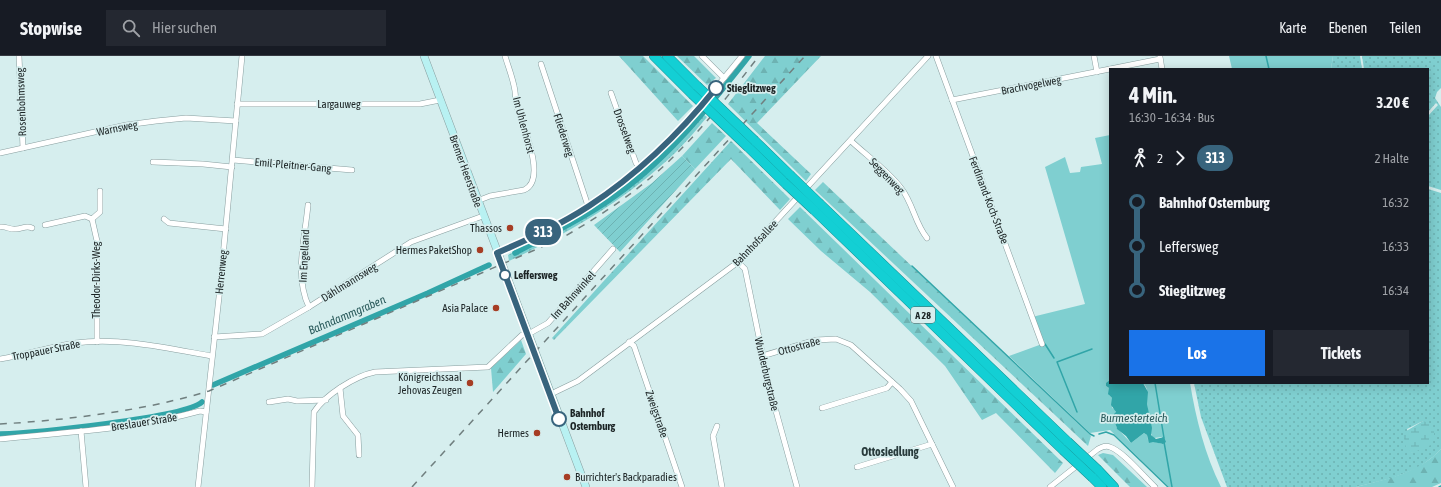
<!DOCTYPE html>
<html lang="de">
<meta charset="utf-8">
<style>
:root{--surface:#171b24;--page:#242831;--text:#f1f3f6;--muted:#9ea1a6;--line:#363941;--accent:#1a73e8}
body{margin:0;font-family:"Asap Condensed",sans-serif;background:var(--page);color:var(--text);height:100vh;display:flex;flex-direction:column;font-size:15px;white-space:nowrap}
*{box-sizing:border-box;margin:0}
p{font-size:13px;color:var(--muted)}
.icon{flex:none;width:22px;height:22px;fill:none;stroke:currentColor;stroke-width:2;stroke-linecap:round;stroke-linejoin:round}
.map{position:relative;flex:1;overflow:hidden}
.details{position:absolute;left:1109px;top:12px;width:320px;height:316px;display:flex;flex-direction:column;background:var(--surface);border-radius:0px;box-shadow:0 2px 10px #0003}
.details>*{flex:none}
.badge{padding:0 8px;border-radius:13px;font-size:14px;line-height:26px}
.map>.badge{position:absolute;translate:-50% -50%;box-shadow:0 0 0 2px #fff}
.legs{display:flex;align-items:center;gap:6px;height:44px;padding:0 20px;font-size:13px}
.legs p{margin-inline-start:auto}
.headline{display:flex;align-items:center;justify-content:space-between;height:68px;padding:0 20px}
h1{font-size:22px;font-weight:700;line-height:30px}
.action{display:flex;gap:8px;margin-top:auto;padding:8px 20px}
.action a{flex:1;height:46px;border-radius:0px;background:var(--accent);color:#fff;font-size:16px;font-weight:700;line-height:46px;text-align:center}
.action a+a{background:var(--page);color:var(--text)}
ul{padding:0 20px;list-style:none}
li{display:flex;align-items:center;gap:14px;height:44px;font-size:15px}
li i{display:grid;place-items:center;width:6px;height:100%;margin:0 5px;background:currentColor}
li i::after{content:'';width:10px;height:10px;margin:-5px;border:3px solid;border-radius:50%;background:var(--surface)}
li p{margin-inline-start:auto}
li:first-child i{background:linear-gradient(#0000 50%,currentColor 0)}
li:last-child i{background:linear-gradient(currentColor 50%,#0000 0)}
header{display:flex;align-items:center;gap:24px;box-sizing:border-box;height:56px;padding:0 20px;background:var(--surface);border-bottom:1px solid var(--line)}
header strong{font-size:19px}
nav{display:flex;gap:22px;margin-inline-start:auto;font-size:14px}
.search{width:280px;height:36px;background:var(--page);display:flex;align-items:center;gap:10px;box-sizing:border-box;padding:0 14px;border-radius:0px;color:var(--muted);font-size:15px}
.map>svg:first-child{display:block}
.grass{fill:url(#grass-dots);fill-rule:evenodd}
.forest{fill:url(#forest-firs)}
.wetland{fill:url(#wetland-marsh)}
.park{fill:#7fcfd0}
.garden{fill:url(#garden-furrows)}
.water{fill:#31a5a8}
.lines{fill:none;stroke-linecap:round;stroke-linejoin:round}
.stream{stroke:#31a5a8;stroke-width:1.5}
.canal{stroke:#31a5a8;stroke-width:5.5}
.street-casing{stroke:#889e9f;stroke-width:6}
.secondary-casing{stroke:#889e9f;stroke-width:8}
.highway-casing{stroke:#169397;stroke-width:10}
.street{stroke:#fff;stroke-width:5}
.secondary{stroke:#b8f1f2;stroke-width:7}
.highway{stroke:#13cfd4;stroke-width:9}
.rail{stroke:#707f7f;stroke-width:1.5;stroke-dasharray:7 7;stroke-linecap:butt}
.highway-bridge-casing{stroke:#169397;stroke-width:10;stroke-linecap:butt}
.highway-bridge{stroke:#13cfd4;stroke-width:9}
.line-1-casing{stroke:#fff;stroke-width:9}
.line-1{stroke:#38647d;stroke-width:6}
.stop-1-dot{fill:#fff;stroke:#38647d;stroke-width:2}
.poi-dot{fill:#a63d24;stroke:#d6eeee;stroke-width:1.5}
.labels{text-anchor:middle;stroke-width:3.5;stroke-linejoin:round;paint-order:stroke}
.shield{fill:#d6eeee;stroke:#546161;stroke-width:1}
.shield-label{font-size:10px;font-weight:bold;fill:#1c2425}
.street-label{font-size:11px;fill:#1c2425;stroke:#d6eeee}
.stop-label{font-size:11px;font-weight:bold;fill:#1c2425;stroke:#d6eeee;text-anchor:start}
.poi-label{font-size:11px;fill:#1c2425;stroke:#d6eeee;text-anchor:end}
.water-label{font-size:12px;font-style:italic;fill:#2c5c5d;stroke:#d6eeee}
.neighbourhood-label{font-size:12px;font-weight:bold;fill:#283b3c;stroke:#d6eeee}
</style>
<header>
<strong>Stopwise</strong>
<div class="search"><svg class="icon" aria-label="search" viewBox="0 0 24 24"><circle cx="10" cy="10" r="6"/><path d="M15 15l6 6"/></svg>Hier suchen</div>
<nav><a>Karte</a><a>Ebenen</a><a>Teilen</a></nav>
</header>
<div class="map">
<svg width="1441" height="431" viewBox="0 0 1441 431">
<defs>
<pattern id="grass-dots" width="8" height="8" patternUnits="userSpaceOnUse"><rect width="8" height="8" fill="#7fcfd0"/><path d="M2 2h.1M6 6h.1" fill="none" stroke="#6db2b2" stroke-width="1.8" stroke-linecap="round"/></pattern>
<pattern id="forest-firs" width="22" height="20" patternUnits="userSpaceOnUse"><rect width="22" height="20" fill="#7fcfd0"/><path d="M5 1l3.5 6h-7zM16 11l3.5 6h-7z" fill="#6db2b2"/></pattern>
<pattern id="wetland-marsh" width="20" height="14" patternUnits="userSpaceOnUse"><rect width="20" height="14" fill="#7fcfd0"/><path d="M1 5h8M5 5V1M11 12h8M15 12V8" fill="none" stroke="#6db2b2"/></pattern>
<pattern id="garden-furrows" width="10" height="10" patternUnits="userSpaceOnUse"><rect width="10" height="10" fill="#7fcfd0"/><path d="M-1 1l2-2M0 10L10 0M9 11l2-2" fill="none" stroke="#6db2b2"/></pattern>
</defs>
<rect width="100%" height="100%" fill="#d6eeee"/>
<!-- grass -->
<g class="grass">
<polygon points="1333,0 1360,0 1362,13 1331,13"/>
<polygon points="1362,0 1441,0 1441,32 1437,36 1435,42 1441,51 1441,134 1428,130 1428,60 1438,49 1436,47 1428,56 1428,13 1364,13"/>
<path d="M700 56 707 61C697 73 687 85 676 96 627 143 571 176 509 205L508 199C546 178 585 158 620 131 650 109 676 83 700 56Z"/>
<path d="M1428 133 1441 137V393L1434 400 1418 412 1392 422 1356 431H1227L1201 361 1194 327H1428ZM1423 365 1412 397 1407 373Z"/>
</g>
<!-- forest -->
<g class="forest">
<polygon points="619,0 643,0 693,50 678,65"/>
<polygon points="677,0 694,0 716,22 707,29"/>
<polygon points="765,0 821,0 757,67 811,118 806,125 728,48"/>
<polygon points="712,67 726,80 695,113 682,100"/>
<polygon points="731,85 790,143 780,154 731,103 554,284 552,282"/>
<polygon points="823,126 1091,380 1088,390 815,134"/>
<polygon points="800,151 1063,407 1055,417 996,357 982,364 945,310 870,236 821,195 788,163"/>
<polygon points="521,284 526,298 493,336 491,312"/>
<path d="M1441 393V427L1432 431H1356C1387 423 1419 417 1441 393Z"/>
<polygon points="1103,397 1113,399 1147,431 1130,431 1098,399"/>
</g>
<!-- wetland -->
<path class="wetland" d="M1423 365C1436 368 1436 378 1431 389L1412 397 1406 392 1403 377Z"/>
<!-- park -->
<g class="park">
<polygon points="1229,0 1333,0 1331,13 1232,13"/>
<path d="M1110 79V324L1106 330 1109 332V339L1112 342V352L1115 353 1117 361 1116 371 1131 387 1144 377 1147 379 1148 384 1162 388V381L1154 382C1148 377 1148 357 1147 348 1146 340 1150 334 1143 327H1190C1196 363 1205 399 1221 431H1169L1110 374 1090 377 1009 300 1042 288 1032 261 1085 248 1045 111 1065 101 1070 117 1080 116 1081 111 1102 108 1095 82Z"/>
</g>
<!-- garden -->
<polygon class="garden" points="682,100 695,113 620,196 594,169 652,127"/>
<!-- water -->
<polygon class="water" points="1110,324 1110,327 1143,327 1148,336 1147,348 1152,372 1151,379 1156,383 1164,381 1166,386 1163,388 1153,386 1149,387 1147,379 1144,377 1131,387 1126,380 1117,373 1115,366 1117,361 1113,359 1116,356 1111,349 1112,342 1108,338 1109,332 1106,330 1106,327"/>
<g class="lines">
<!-- stream -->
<g class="stream">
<polyline points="1266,0 1269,13"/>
<polyline points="912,210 1090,378 1094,380"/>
<polyline points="1045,288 1054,302"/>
<polyline points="1155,327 1164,382"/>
<polyline points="1077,356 1057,306 1092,293"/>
<polyline points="1099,378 1106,376 1114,379 1168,431"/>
<polyline points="1164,386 1172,431"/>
<polyline points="1439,431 1441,430"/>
</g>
<!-- canal -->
<g class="canal">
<path d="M515 197C546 180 579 165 608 145 665 107 707 53 749 0"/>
<polyline points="213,329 428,237 489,209"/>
<path d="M0 378C32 377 184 362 202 346"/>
</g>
<!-- street casing -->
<g class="street-casing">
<g id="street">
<polyline points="19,0 23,92"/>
<polyline points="702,0 724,22"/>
<polyline points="936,0 1042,288"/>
<polyline points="1094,0 1097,16"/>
<polyline points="1160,1 1162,13"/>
<polyline points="541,8 588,150"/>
<polyline points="1110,13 1160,3"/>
<polyline points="611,37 636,107 640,112"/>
<polyline points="952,44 1110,13"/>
<polyline points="237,48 420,48 440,44"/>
<path d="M851 85C867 100 887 114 901 132 913 147 915 168 927 182"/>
<polyline points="0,97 126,69 156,65 186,62 236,65"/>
<polyline points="233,104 352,114"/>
<polyline points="153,106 203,108 232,111"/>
<path d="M477 145 490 140 524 134C548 124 522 68 517 51 515 44 516 37 514 30 512 20 508 10 505 0"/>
<path d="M308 149C305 182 294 220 309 251"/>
<polyline points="92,163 97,185 97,286"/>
<polyline points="164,163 169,167 226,173"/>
<polyline points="45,169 85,160 92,163 100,156 100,135"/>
<path d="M0 171C6 170 10 174 16 173 22 173 26 169 32 172"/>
<path d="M497 197C529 183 560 169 589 150 650 110 697 56 742 0"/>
<polyline points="738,206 745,213 769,330 797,431"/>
<polyline points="214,281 262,278 309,251 411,186 483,160"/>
<polyline points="629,286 634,290 682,431"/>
<polyline points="762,300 816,284 836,283 851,289 900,333 911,345 953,431"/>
<path d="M0 303C25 299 50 291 75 287 120 281 167 292 211 300"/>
<polyline points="340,332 343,360 358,379 359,399"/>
<polyline points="551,338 578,325 738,206 928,0"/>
<polyline points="269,346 288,343 297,345 326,344"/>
<polyline points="822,352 887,332 892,326"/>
<polyline points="717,370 713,380 722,431"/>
<polyline points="81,375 86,431"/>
<path d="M0 383C67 376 135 373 200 355L206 356"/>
<polyline points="857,411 932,388"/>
<polyline points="198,431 220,232 242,0"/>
<path d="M312 431 314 356C325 339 355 320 375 316L488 311 522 279 532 276 548 267 613 193"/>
<path d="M1050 431 1098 393C1102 391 1106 389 1110 391 1123 395 1144 421 1155 431"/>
</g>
</g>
<!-- secondary casing -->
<g class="secondary-casing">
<polyline id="secondary" points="424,0 586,431"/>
</g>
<!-- highway casing -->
<g class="highway-casing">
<g id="highway">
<polyline points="654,0 692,38"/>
<polyline points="667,0 697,30"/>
<polyline points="755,85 790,119"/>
<polyline points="748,91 786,128"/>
<polyline points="820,148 1068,386"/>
<polyline points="814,154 1063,394"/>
<polyline points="1098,414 1114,431"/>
<polyline points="1092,421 1102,431"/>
</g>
</g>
<!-- street -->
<use href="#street" class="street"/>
<!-- secondary -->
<use href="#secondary" class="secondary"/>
<!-- highway -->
<use href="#highway" class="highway"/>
<!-- rail -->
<g class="rail">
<path d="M0 368C68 364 143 355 209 335L560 183C604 158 646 130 681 93 710 64 734 32 759 0"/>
<polyline points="412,431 805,0"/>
</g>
<!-- highway-bridge casing -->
<g class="highway-bridge-casing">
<g id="highway-bridge">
<polyline points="697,30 755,85"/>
<polyline points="692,38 748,91"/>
<polyline points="790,119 820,148"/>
<polyline points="786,128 814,154"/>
<polyline points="1068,386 1098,414"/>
<polyline points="1063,394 1092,421"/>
</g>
</g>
<!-- highway-bridge -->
<use href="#highway-bridge" class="highway-bridge"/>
</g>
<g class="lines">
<!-- line-1 casing -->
<g class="line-1-casing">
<path id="line-1" d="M559 363 497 197C529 183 560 169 589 150 638 118 680 77 716 32"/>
</g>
<!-- line-1 -->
<use href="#line-1" class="line-1"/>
</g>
<!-- markers -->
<g class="stop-1-dot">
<circle cx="716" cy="32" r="7"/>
<circle cx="505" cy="219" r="5"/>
<circle cx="559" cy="363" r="7"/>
</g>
<g class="poi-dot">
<circle cx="510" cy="172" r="4"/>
<circle cx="480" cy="194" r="4"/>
<circle cx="496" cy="252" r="4"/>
<circle cx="470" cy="327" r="4"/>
<circle cx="537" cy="377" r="4"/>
<circle cx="567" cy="421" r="4"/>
</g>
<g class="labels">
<!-- shield labels -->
<rect class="shield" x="911" y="251" width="24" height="16" rx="3"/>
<g class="shield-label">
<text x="923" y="263">A 28</text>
</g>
<!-- street labels -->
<g class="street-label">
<text transform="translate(1031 29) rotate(-11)" y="4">Brachvogelweg</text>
<text transform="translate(21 46) rotate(-92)" y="4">Rosenbohmsweg</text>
<text x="339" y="52">Largauweg</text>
<text transform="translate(524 69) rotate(75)" y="4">Im Uhlenhorst</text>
<text transform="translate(117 72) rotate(-11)" y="4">Warnsweg</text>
<text transform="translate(625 75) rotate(70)" y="4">Drosselweg</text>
<text transform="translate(564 79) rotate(72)" y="4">Fliederweg</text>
<text transform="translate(293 109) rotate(5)" y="4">Emil-Pleitner-Gang</text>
<text transform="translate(466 115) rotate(70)" y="4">Bremer Heerstraße</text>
<text transform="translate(887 120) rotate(46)" y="4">Seggenweg</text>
<text transform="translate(989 144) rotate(69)" y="4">Ferdinand-Koch-Straße</text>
<text transform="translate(755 187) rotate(-46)" y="4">Bahnhofsallee</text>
<text transform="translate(304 200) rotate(-87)" y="4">Im Engelland</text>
<text transform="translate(221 216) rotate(-84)" y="4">Herrenweg</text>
<text transform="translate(96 224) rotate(-90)" y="4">Theodor-Dirks-Weg</text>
<text transform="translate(349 226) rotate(-32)" y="4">Dählmannsweg</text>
<text transform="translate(573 239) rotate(-48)" y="4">Im Bahnwinkel</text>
<text transform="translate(799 290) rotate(-15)" y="4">Ottostraße</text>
<text transform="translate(46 294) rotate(-11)" y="4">Troppauer Straße</text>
<text transform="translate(767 318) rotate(77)" y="4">Wunderburgstraße</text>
<text transform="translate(657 358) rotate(71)" y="4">Zweigstraße</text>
<text transform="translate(144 366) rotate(-9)" y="4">Breslauer Straße</text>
</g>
<!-- stop labels -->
<g class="stop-label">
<text x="727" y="36">Stieglitzweg</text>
<text x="514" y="223">Leffersweg</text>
<text x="570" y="361">Bahnhof<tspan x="570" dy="13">Osternburg</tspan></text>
</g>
<!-- poi labels -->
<g class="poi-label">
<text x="502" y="176">Thassos</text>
<text x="472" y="198">Hermes PaketShop</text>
<text x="488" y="256">Asia Palace</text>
<text x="462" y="325">Königreichssaal<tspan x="462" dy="13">Jehovas Zeugen</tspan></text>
<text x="529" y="381">Hermes</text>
<text x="575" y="425" text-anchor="start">Burrichter's Backparadies</text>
</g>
<!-- water labels -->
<g class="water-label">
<text transform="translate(347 259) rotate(-23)" y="4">Bahndammgraben</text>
<text x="1134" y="366">Burmesterteich</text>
</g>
<!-- neighbourhood labels -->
<g class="neighbourhood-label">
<text x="890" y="400">Ottosiedlung</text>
</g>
</g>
</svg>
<b class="badge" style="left:543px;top:176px;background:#38647d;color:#fff">313</b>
<section class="details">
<div class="headline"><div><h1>4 Min.</h1><p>16:30 – 16:34 · Bus</p></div><b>3.20 €</b></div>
<div class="legs"><svg class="icon" aria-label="walk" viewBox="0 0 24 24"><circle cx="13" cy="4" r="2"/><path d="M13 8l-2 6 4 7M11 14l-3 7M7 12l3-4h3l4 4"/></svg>2<svg class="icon" aria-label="forward" viewBox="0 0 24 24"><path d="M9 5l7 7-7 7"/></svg><b class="badge" style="background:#38647d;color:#fff">313</b><p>2 Halte</p></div>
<ul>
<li><i style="color:#38647d"></i><b>Bahnhof Osternburg</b><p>16:32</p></li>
<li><i style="color:#38647d"></i><span>Leffersweg</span><p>16:33</p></li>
<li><i style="color:#38647d"></i><b>Stieglitzweg</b><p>16:34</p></li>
</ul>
<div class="action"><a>Los</a><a>Tickets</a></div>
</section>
</div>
